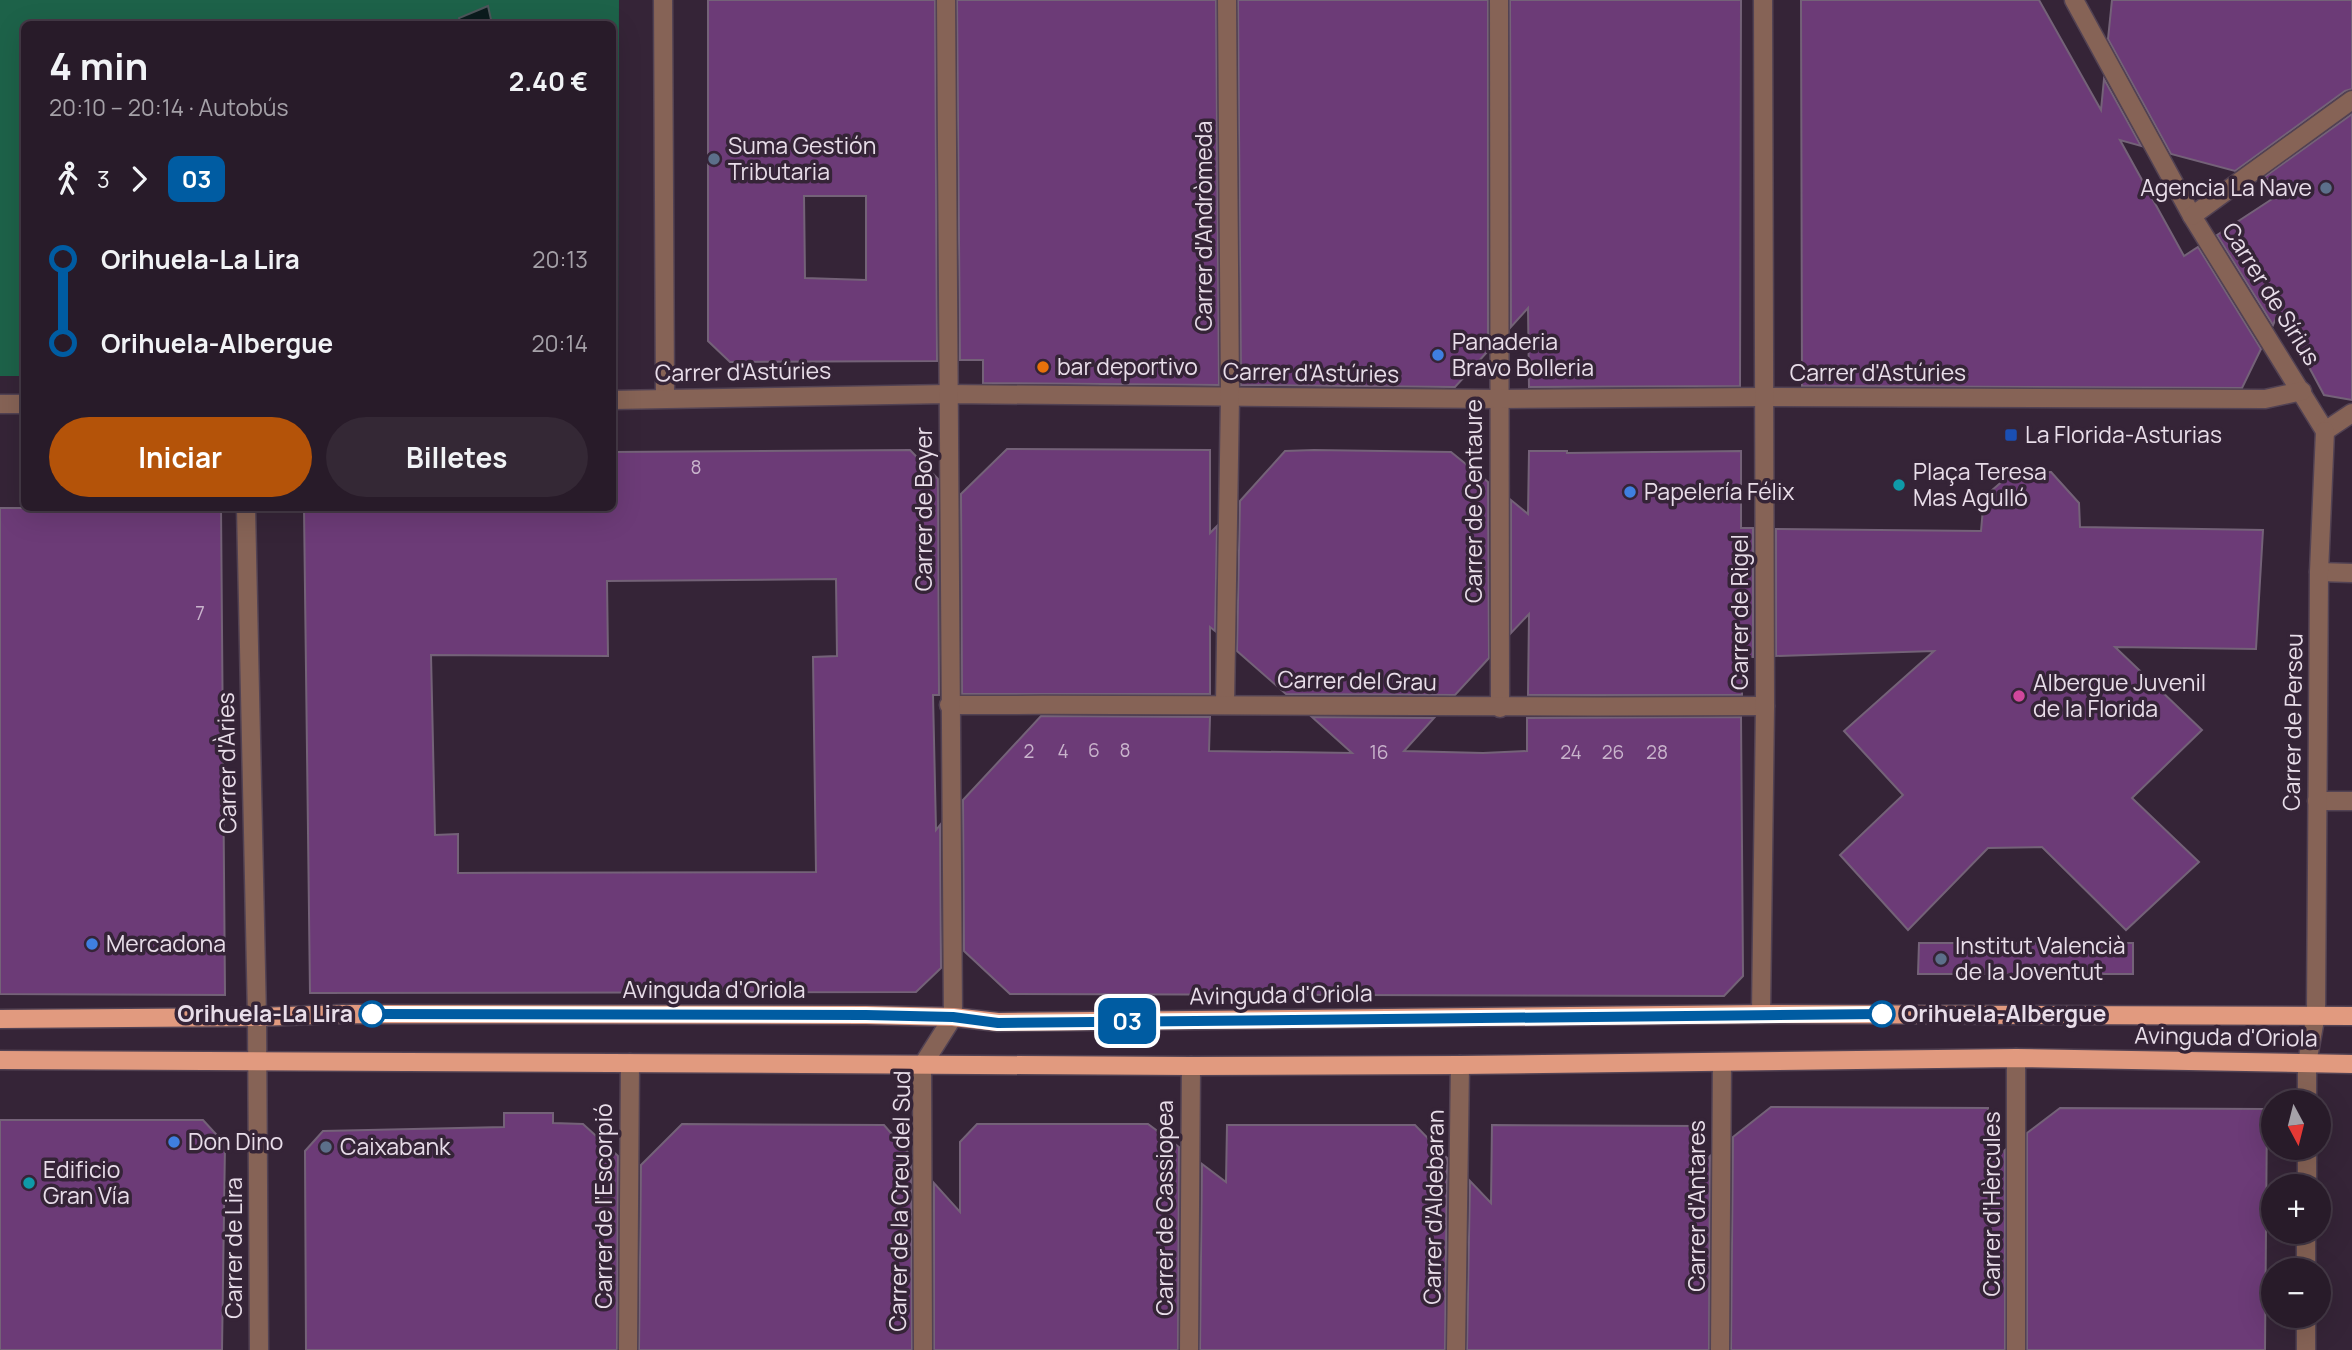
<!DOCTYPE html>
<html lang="es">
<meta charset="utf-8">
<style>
:root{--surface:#281b29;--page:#342835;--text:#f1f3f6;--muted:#a5a1a8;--line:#443946;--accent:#b45309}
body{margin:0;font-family:Manrope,sans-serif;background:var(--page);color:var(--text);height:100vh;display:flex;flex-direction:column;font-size:26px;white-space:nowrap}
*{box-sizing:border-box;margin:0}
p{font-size:23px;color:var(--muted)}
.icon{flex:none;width:38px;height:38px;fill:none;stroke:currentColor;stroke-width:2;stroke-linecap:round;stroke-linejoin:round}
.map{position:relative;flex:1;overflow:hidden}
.drawer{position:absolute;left:21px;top:21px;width:595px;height:490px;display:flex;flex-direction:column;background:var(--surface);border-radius:10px;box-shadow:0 7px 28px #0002,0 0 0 2px var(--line)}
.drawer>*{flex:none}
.badge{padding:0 14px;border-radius:10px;font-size:24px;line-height:46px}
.needle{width:46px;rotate:173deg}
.buttons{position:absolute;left:2261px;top:1090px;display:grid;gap:14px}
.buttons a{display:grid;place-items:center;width:70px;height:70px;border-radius:50%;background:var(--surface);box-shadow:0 7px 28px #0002,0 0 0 2px var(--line);font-size:35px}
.map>.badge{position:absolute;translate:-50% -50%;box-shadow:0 0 0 4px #fff}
.legs{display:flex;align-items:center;gap:10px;height:77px;padding:0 28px;font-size:23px}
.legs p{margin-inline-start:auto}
.overview{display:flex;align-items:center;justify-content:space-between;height:119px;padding:0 28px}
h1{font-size:38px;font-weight:700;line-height:52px}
.action{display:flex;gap:14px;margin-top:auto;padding:14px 28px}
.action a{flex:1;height:80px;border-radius:42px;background:var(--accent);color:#fff;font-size:28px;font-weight:700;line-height:80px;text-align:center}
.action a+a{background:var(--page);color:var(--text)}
ul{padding:0 28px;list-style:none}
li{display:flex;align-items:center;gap:24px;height:84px;font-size:26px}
li i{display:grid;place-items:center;width:10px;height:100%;margin:0 9px;background:currentColor}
li i::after{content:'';width:18px;height:18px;margin:-9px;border:5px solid;border-radius:50%;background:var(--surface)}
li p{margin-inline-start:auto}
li:first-child i{background:linear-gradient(#0000 50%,currentColor 0)}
li:last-child i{background:linear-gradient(currentColor 50%,#0000 0)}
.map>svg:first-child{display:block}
.green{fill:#1d6249}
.water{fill:#0b1b1d;stroke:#4d555a;stroke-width:2}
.building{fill:#6c3b77;stroke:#746278;stroke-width:2;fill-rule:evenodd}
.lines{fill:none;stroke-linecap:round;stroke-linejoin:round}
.minor-casing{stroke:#524253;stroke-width:21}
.major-casing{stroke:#524253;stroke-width:21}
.minor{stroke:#866356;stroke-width:18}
.major{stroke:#e19a7f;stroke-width:18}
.line-1-casing{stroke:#fff;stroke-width:16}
.line-1{stroke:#005ca2;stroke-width:10}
.service-dot{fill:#5c6f8a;stroke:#352437;stroke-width:2.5}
.shop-dot{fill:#3f7fe0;stroke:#352437;stroke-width:2.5}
.food-dot{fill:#e8710a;stroke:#352437;stroke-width:2.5}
.transit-dot{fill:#1a4fb4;stroke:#352437;stroke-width:2.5}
.culture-dot{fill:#0f9aa8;stroke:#352437;stroke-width:2.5}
.hotel-dot{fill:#d1479c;stroke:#352437;stroke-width:2.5}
.stop-1-dot{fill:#fff;stroke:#005ca2;stroke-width:3.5}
.labels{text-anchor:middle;stroke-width:7;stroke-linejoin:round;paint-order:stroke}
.number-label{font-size:19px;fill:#c9b4cc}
.poi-label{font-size:23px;fill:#e8dde9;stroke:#352437;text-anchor:start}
.street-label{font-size:23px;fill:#e8dde9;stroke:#352437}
.stop-label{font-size:23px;font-weight:bold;fill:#e8dde9;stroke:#352437;text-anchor:end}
</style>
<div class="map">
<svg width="2352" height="1350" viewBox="0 0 2352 1350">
<rect width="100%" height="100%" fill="#352437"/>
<!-- green -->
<polygon class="green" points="0,0 619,0 618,381 612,381 612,24 24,24 24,376 0,376"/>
<!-- water -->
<polygon class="water" points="488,6 492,24 460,24 459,18"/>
<!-- building -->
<g class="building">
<path d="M708 0H935L937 361 730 362 708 341ZM804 196H866V280L805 278Z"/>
<polygon points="957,0 1216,0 1219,385 983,383 983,360 960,360"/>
<polygon points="1238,0 1488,0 1488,351 1455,387 1241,385"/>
<polygon points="1510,0 1741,0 1740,386 1529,387 1528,308 1511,327"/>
<polygon points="1801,0 2039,0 2101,110 2104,79 2141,146 2120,140 2184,256 2198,247 2261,349 2242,388 1802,386"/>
<polygon points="2112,0 2352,0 2352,89 2345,91 2235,171 2171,154 2108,39"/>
<polygon points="2352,114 2352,400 2324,395 2279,311 2273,325 2217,235 2292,186 2263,178"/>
<polygon points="1007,449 1210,450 1210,533 1217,526 1215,631 1210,627 1210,694 962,694 961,494"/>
<path d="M910 450 938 479 939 695H933L936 830 940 825 941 968 916 992 310 993 304 508H612V452ZM836 579 837 656 813 657 816 872 458 873V834L435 835 431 655 608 656 607 581Z"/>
<polygon points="1314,450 1451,452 1488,482 1489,658 1455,695 1286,694 1237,651 1240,501 1285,451"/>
<polygon points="1529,451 1567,451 1567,453 1741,451 1741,528 1753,528 1753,657 1742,657 1742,695 1528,695 1529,614 1511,633 1511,500 1528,514"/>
<polygon points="2051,472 2079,503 2080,527 2263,530 2256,649 2115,647 2202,730 2132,798 2199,862 2126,930 2042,847 1988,848 1908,930 1840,855 1903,795 1844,731 1934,651 1776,656 1776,529 1981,531 1984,497 2012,473"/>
<polygon points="0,508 221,508 225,995 0,994"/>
<polygon points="1041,716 1210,717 1209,751 1352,753 1312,717 1434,718 1404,751 1483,753 1527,751 1527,718 1741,717 1743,976 1724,996 1010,994 964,951 963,800"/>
<polygon points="1919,943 2133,943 2133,974 1918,974"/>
<polygon points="1771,1107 1988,1108 1988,1163 2005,1150 2005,1350 1731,1350 1733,1137"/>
<polygon points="2060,1108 2267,1109 2265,1350 2027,1350 2027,1133"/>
<polygon points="504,1113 553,1113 553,1123 583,1124 618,1156 617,1350 306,1350 305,1151 323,1131 504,1127"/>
<polygon points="0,1120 203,1120 225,1144 222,1350 0,1350"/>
<polygon points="682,1124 884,1125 911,1156 912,1350 639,1350 641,1165"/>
<polygon points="977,1124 1148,1124 1179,1147 1178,1350 934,1350 934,1183 960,1212 960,1142"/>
<polygon points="1227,1125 1415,1125 1447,1158 1445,1350 1200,1350 1202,1164 1226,1182"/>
<polygon points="1492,1125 1702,1126 1701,1163 1710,1156 1709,1350 1467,1350 1470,1181 1491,1203"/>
</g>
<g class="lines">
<!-- minor casing -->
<g class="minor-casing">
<g id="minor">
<polyline points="663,0 665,398"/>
<polyline points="1499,0 1500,708"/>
<polyline points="2074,0 2192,216 2325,431"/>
<polyline points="2192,216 2352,100"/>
<polyline points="612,400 948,394 1498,399 1763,397 2265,399 2302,391"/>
<polyline points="0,404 24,404"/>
<polyline points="2325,431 2352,413"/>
<polyline points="246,508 257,1017 259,1350"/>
<polyline points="2319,572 2352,573"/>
<polyline points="1225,704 1230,397 1227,0"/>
<path d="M949 705C1221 704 1493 708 1765 706"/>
<polyline points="2317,801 2352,801"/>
<polyline points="1761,1014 1765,706 1763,0"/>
<polyline points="2016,1058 2016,1350"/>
<polyline points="2307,1102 2307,1063 2316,1014 2319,572 2325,431"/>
<polyline points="2307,1186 2307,1148"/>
<polyline points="2306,1270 2306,1232"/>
<polyline points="628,1350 630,1063"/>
<polyline points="923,1350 922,1066 953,1017 946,0"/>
<polyline points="1189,1350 1191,1066"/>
<polyline points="1456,1350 1460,1065"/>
<polyline points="1720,1350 1722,1062"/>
<polyline points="2306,1350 2306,1316"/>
</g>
</g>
<!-- major casing -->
<g class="major-casing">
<g id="major">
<polyline points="0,1019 257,1017 344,1014 866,1015 953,1017 998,1022 1761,1014 2352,1016"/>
<polyline points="0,1060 1191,1066 1460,1065 2016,1058 2352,1064"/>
</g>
</g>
<!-- minor -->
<use href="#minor" class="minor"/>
<!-- major -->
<use href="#major" class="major"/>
</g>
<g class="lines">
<!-- line-1 casing -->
<g class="line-1-casing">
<polyline id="line-1" points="372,1014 866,1015 953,1017 998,1023 1882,1014"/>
</g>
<!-- line-1 -->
<use href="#line-1" class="line-1"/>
</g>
<!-- markers -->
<g class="service-dot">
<circle cx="714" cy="159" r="7"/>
<circle cx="2326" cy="188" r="7"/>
<circle cx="1941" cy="959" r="7"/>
<circle cx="326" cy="1147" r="7"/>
</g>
<g class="shop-dot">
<circle cx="1438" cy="355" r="7"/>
<circle cx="1630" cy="492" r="7"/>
<circle cx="92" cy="944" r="7"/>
<circle cx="174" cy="1142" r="7"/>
</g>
<circle class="food-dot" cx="1043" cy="367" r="7"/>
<rect class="transit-dot" x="2004" y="428" width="14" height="14" rx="3.5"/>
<g class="culture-dot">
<circle cx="1899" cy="485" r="7"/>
<circle cx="29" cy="1183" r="7"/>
</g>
<circle class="hotel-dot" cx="2019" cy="696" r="7"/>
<g class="stop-1-dot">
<circle cx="372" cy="1014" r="12"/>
<circle cx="1882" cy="1014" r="12"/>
</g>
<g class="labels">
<!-- number labels -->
<g class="number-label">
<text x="696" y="474">8</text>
<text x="200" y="620">7</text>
<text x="1094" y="757">6</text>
<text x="1125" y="757">8</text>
<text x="1029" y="758">2</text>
<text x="1063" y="758">4</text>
<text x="1379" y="759">16</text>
<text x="1571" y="759">24</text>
<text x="1613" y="759">26</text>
<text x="1657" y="759">28</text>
</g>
<!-- poi labels -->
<g class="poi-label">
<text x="728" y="154">Suma Gestión<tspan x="728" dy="26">Tributaria</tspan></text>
<text x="2312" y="196" text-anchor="end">Agencia La Nave</text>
<text x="1452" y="350">Panaderia<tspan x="1452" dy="26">Bravo Bolleria</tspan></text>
<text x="1057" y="375">bar deportivo</text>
<text x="2025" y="443">La Florida-Asturias</text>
<text x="1913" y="480">Plaça Teresa<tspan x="1913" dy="26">Mas Agulló</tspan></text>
<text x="1644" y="500">Papelería Félix</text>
<text x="2033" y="691">Albergue Juvenil<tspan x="2033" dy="26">de la Florida</tspan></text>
<text x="106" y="952">Mercadona</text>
<text x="1955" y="954">Institut Valencià<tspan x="1955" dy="26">de la Joventut</tspan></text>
<text x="188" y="1150">Don Dino</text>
<text x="340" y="1155">Caixabank</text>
<text x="43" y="1178">Edificio<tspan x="43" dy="26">Gran Vía</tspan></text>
</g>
<!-- street labels -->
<g class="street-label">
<text transform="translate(1204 226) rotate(-90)" y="8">Carrer d'Andròmeda</text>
<text transform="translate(2271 294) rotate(58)" y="8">Carrer de Sírius</text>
<text transform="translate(743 372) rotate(-1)" y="8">Carrer d'Astúries</text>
<text transform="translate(1311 373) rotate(1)" y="8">Carrer d'Astúries</text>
<text x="1878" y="381">Carrer d'Astúries</text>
<text transform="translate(1474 501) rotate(-90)" y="8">Carrer de Centaure</text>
<text transform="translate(924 509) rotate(-90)" y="8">Carrer de Boyer</text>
<text transform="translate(1740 612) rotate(-90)" y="8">Carrer de Rigel</text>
<text transform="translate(1357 681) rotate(1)" y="8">Carrer del Grau</text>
<text transform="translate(2293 722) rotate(-89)" y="8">Carrer de Perseu</text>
<text transform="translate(227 763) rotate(-91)" y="8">Carrer d'Àries</text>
<text x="714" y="998">Avinguda d'Oriola</text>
<text transform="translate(1281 995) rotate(-1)" y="8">Avinguda d'Oriola</text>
<text transform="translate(2226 1037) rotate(1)" y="8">Avinguda d'Oriola</text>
<text transform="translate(900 1201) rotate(-89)" y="8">Carrer de la Creu del Sud</text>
<text transform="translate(1992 1204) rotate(-90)" y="8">Carrer d'Hèrcules</text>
<text transform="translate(604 1206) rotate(-90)" y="8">Carrer de l'Escorpió</text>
<text transform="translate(1697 1206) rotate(-90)" y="8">Carrer d'Antares</text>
<text transform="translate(1434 1207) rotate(-89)" y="8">Carrer d'Aldebaran</text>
<text transform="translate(1165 1208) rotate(-90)" y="8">Carrer de Cassiopea</text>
<text transform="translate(234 1248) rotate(-90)" y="8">Carrer de Lira</text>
</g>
<!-- stop labels -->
<g class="stop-label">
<text x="353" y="1022">Orihuela-La Lira</text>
<text x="1901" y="1022" text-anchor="start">Orihuela-Albergue</text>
</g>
</g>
</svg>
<div class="buttons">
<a><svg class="needle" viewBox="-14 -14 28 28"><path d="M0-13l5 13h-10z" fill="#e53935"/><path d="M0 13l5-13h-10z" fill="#a5a1a8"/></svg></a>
<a>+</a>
<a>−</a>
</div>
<b class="badge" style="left:1127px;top:1021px;background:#005ca2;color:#fff">03</b>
<section class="drawer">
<div class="overview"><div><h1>4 min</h1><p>20:10 – 20:14 · Autobús</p></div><b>2.40 €</b></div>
<div class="legs"><svg class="icon" aria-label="walk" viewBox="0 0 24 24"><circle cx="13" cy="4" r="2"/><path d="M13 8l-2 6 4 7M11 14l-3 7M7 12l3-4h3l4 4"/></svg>3<svg class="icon" aria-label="forward" viewBox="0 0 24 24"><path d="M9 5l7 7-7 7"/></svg><b class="badge" style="background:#005ca2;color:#fff">03</b></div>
<ul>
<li><i style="color:#005ca2"></i><b>Orihuela-La Lira</b><p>20:13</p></li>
<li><i style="color:#005ca2"></i><b>Orihuela-Albergue</b><p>20:14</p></li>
</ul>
<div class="action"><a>Iniciar</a><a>Billetes</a></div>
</section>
</div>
